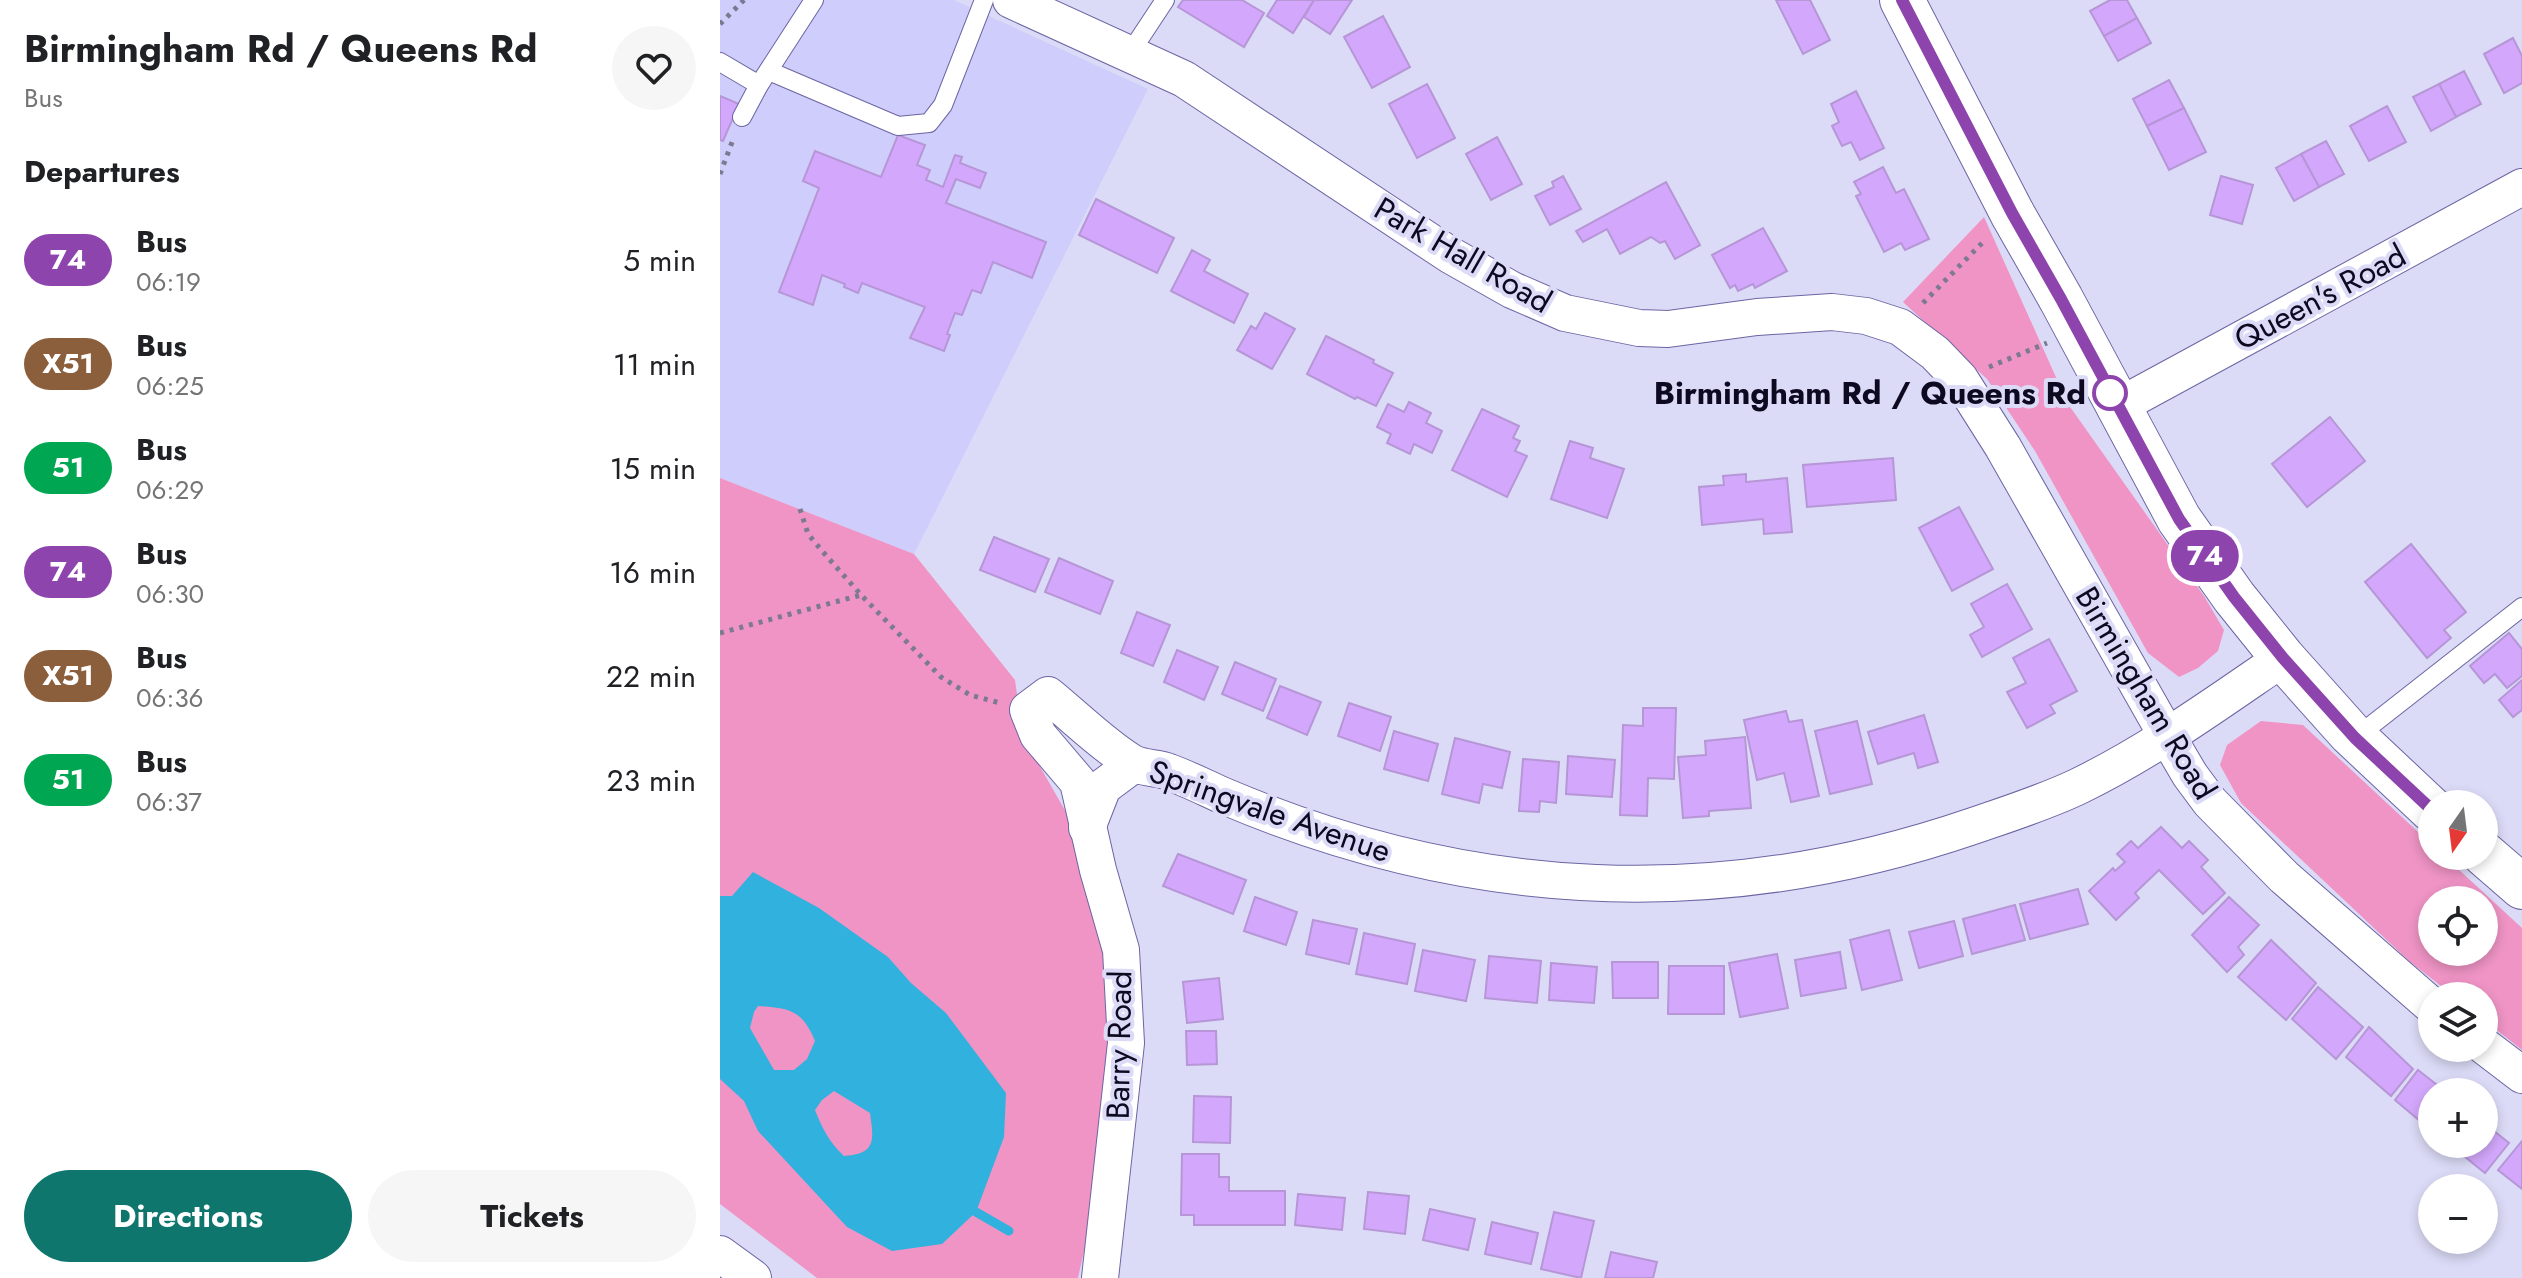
<!DOCTYPE html>
<meta charset="utf-8">
<style>
:root{--surface:#fff;--page:#f6f6f6;--text:#202124;--muted:#757577;--accent:#0f766e}
body{margin:0;font-family:Jost,sans-serif;background:var(--page);color:var(--text);height:100vh;display:flex;flex-direction:column;font-size:30px;white-space:nowrap}
*{box-sizing:border-box;margin:0}
p{font-size:26px;color:var(--muted)}
.icon{flex:none;width:44px;height:44px;fill:none;stroke:currentColor;stroke-width:2;stroke-linecap:round;stroke-linejoin:round}
.map{position:relative;flex:1;overflow:hidden}
.panel{display:flex;flex-direction:column;background:var(--surface);width:720px}
.panel>*{flex:none}
.badge{padding:0 16px;border-radius:26px;font-size:28px;line-height:52px}
.needle{width:52px;rotate:194deg}
.buttons{position:absolute;left:1698px;top:790px;display:grid;gap:16px}
.buttons a{display:grid;place-items:center;width:80px;height:80px;border-radius:50%;background:var(--surface);box-shadow:0 4px 12px #0003;font-size:40px}
.map>.badge{position:absolute;translate:-50% -50%;box-shadow:0 0 0 4px #fff}
h2{padding:0 24px;font-size:30px;line-height:72px}
.round{display:grid;place-items:center;flex:none;width:84px;height:84px;border-radius:42px;background:var(--page)}
.overview{display:flex;align-items:center;justify-content:space-between;height:136px;padding:0 24px}
h1{font-size:38px;font-weight:700;line-height:60px}
.cta{display:flex;gap:16px;margin-top:auto;padding:16px 24px}
.cta a{flex:1;height:92px;border-radius:48px;background:var(--accent);color:#fff;font-size:32px;font-weight:700;line-height:92px;text-align:center}
.cta a+a{background:var(--page);color:var(--text)}
ul{padding:0;list-style:none}
li{display:flex;align-items:center;gap:24px;height:104px;padding:0 24px}
li div{flex:1}
li b{display:block;font-size:30px}
li em{font-style:normal}
li .badge{min-width:88px;font-weight:700;text-align:center}
main{display:flex;flex:1;min-height:0}
.map>svg:first-child{display:block}
.built{fill:#cfcdfb}
.green{fill:#ef94c5;fill-rule:evenodd}
.water{fill:#31b1de;fill-rule:evenodd}
.lines{fill:none;stroke-linecap:round;stroke-linejoin:round}
.stream{stroke:#31b1de;stroke-width:9}
.building{fill:#d3a8fc;stroke:#b696d6;stroke-width:2}
.lane-casing{stroke:#6b65a3;stroke-width:20}
.street-casing{stroke:#6b65a3;stroke-width:38}
.highway-casing{stroke:#6b65a3;stroke-width:46}
.path{stroke:#7c7993;stroke-width:5;stroke-dasharray:4 6;stroke-linecap:butt}
.lane{stroke:#fff;stroke-width:18}
.street{stroke:#fff;stroke-width:36}
.highway{stroke:#fff;stroke-width:44}
.line-casing{stroke:#fff;stroke-width:18}
.line{stroke:#8e44ad;stroke-width:12}
.stop-dot{fill:#fff;stroke:#8e44ad;stroke-width:4}
.labels{text-anchor:middle;stroke-width:8;stroke-linejoin:round;paint-order:stroke}
.street-label{font-size:32px;fill:#0d0920;stroke:#dcdbf7}
.stop-label{font-size:32px;font-weight:bold;fill:#0d0920;stroke:#dcdbf7;text-anchor:end}
</style>
<main>
<section class="panel">
<div class="overview"><div><h1>Birmingham Rd / Queens Rd</h1><p>Bus</p></div><a class="round"><svg class="icon" aria-label="heart" viewBox="0 0 24 24"><path d="M12 20l-8-8c-3-5 5-10 8-4 3-6 11-1 8 4z"/></svg></a></div>
<h2>Departures</h2>
<ul>
<li><span class="badge" style="background:#8e44ad;color:#fff">74</span><div><b>Bus</b><p>06:19</p></div><em>5 min</em></li>
<li><span class="badge" style="background:#8b5e3c;color:#fff">X51</span><div><b>Bus</b><p>06:25</p></div><em>11 min</em></li>
<li><span class="badge" style="background:#00a651;color:#fff">51</span><div><b>Bus</b><p>06:29</p></div><em>15 min</em></li>
<li><span class="badge" style="background:#8e44ad;color:#fff">74</span><div><b>Bus</b><p>06:30</p></div><em>16 min</em></li>
<li><span class="badge" style="background:#8b5e3c;color:#fff">X51</span><div><b>Bus</b><p>06:36</p></div><em>22 min</em></li>
<li><span class="badge" style="background:#00a651;color:#fff">51</span><div><b>Bus</b><p>06:37</p></div><em>23 min</em></li>
</ul>
<div class="cta"><a>Directions</a><a>Tickets</a></div>
</section>
<div class="map">
<svg width="1802" height="1278" viewBox="0 0 1802 1278">
<rect width="100%" height="100%" fill="#dcdbf7"/>
<!-- built -->
<polygon class="built" points="0,0 234,0 428,89 194,554 0,478"/>
<!-- green -->
<g class="green">
<polygon points="1264,217 1348,404 1484,596 1504,630 1498,651 1478,668 1459,677 1428,653 1315,451 1267,379 1183,302"/>
<polygon points="0,478 194,554 295,680 303,737 358,833 387,954 387,1077 373,1211 358,1278 97,1278 0,1204"/>
<path d="M1541 721 1583 725 1712 845V856H1724L1802 928V1050L1764 1020V996H1734L1689 961 1521 803 1500 765 1507 745ZM1712 900H1764V952H1712Z"/>
</g>
<!-- water -->
<path class="water" d="M33 872 99 908 168 957 191 983 226 1013 286 1093 284 1137 256 1212 222 1244 172 1251 127 1227 38 1131 24 1101 0 1079V896H12ZM38 1006C70 1008 82 1010 95 1041L87 1059 74 1070H54L30 1028 34 1012ZM114 1091 150 1113C154 1141 156 1154 124 1156 109 1142 102 1128 95 1110L102 1100Z"/>
<g class="lines">
<!-- stream -->
<polyline class="stream" points="256,1212 289,1231"/>
</g>
<!-- building -->
<g class="building">
<polygon points="463,0 522,0 544,13 524,47 458,7"/>
<polygon points="557,0 594,0 573,33 547,16"/>
<polygon points="594,0 632,0 610,34 584,17"/>
<polygon points="1056,0 1090,0 1110,40 1083,54"/>
<polygon points="1390,0 1407,0 1417,18 1384,36 1370,11"/>
<polygon points="663,16 690,67 652,88 624,37"/>
<polygon points="1417,18 1431,43 1398,61 1384,36"/>
<polygon points="1793,38 1802,56 1802,83 1784,93 1764,54"/>
<polygon points="1744,71 1761,104 1736,117 1719,84"/>
<polygon points="1449,80 1464,108 1427,126 1413,99"/>
<polygon points="707,84 735,138 697,158 669,104"/>
<polygon points="1719,84 1736,117 1711,131 1693,97"/>
<polygon points="1136,91 1164,148 1140,160 1131,142 1122,146 1112,126 1119,122 1111,104"/>
<polygon points="0,96 19,104 3,141 0,140"/>
<polygon points="1667,106 1686,142 1649,161 1630,126"/>
<polygon points="1464,108 1486,152 1449,170 1427,126"/>
<polygon points="178,135 205,145 197,165 210,170 206,180 223,187 235,155 242,157 240,163 266,173 260,188 236,179 226,203 326,242 312,278 273,262 261,293 252,290 242,315 235,313 227,334 230,335 224,351 190,338 205,307 142,283 138,293 124,287 125,284 102,275 93,305 59,292 99,188 83,181 95,151 161,177"/>
<polygon points="777,137 802,184 771,200 746,154"/>
<polygon points="1606,141 1624,174 1599,187 1581,154"/>
<polygon points="1581,154 1599,187 1574,201 1556,168"/>
<polygon points="1163,167 1176,193 1184,189 1209,239 1185,250 1181,243 1164,252 1136,196 1141,194 1134,182"/>
<polygon points="843,176 861,209 830,225 815,196 834,187 832,182"/>
<polygon points="1501,176 1533,185 1522,224 1490,215"/>
<polygon points="946,182 980,245 955,259 945,241 940,243 931,237 900,254 887,229 863,242 856,231"/>
<polygon points="376,199 454,238 437,273 359,235"/>
<polygon points="1043,228 1067,271 1035,288 1033,284 1018,291 1015,285 1010,288 992,255"/>
<polygon points="472,250 490,260 484,271 528,294 514,323 451,291"/>
<polygon points="545,313 575,329 552,369 517,350 531,326 536,329"/>
<polygon points="606,336 654,360 653,363 673,373 656,406 637,397 635,399 587,374"/>
<polygon points="689,402 711,413 706,423 722,431 712,453 694,444 690,454 667,443 671,434 657,427 668,404 684,412"/>
<polygon points="762,409 799,426 793,438 800,441 795,451 807,456 787,497 732,470"/>
<polygon points="1610,417 1645,461 1587,507 1552,464"/>
<polygon points="850,441 873,448 870,458 904,469 887,518 831,499"/>
<polygon points="1173,458 1176,500 1087,507 1083,465"/>
<polygon points="1026,474 1026,482 1067,478 1072,532 1044,534 1043,519 982,525 979,487 1004,485 1003,476"/>
<polygon points="1239,507 1273,569 1232,591 1199,528"/>
<polygon points="274,537 329,559 315,592 260,570"/>
<polygon points="1691,544 1746,612 1724,630 1731,638 1707,658 1645,582"/>
<polygon points="339,558 393,581 380,614 325,592"/>
<polygon points="1287,584 1312,629 1262,657 1250,635 1264,627 1251,604"/>
<polygon points="417,612 450,625 433,666 401,653"/>
<polygon points="1789,633 1802,649 1802,676 1787,688 1775,674 1764,683 1750,666"/>
<polygon points="1329,639 1357,691 1330,705 1335,713 1307,728 1287,692 1306,683 1293,658"/>
<polygon points="457,650 498,667 484,700 444,682"/>
<polygon points="515,662 556,679 543,711 502,694"/>
<polygon points="1802,680 1802,710 1793,717 1779,700"/>
<polygon points="560,686 601,702 587,735 547,718"/>
<polygon points="629,703 671,717 660,751 618,736"/>
<polygon points="923,708 956,708 954,779 928,778 927,816 900,815 903,725 923,726"/>
<polygon points="1066,711 1069,722 1082,720 1099,796 1071,802 1064,773 1037,780 1024,720"/>
<polygon points="1204,715 1218,762 1198,768 1194,753 1158,764 1148,732"/>
<polygon points="1137,721 1152,784 1110,794 1095,731"/>
<polygon points="674,731 718,744 708,781 664,769"/>
<polygon points="1025,737 1031,808 989,811 989,816 963,818 958,757 986,755 985,741"/>
<polygon points="735,738 790,752 782,788 763,784 759,803 722,794"/>
<polygon points="848,756 895,760 892,797 846,794"/>
<polygon points="803,759 839,762 836,803 820,801 819,812 799,811"/>
<polygon points="1441,827 1462,848 1469,841 1488,860 1481,867 1505,893 1483,914 1439,870 1415,893 1419,898 1396,920 1369,891 1393,868 1395,871 1405,862 1397,854 1411,841 1418,848"/>
<polygon points="458,854 526,880 513,914 443,886"/>
<polygon points="1358,889 1368,924 1310,939 1300,904"/>
<polygon points="535,897 577,912 566,945 524,931"/>
<polygon points="1509,897 1539,925 1518,947 1524,955 1507,972 1472,935"/>
<polygon points="1295,905 1305,940 1252,954 1243,919"/>
<polygon points="593,920 637,929 629,964 586,954"/>
<polygon points="1234,921 1243,956 1199,968 1189,932"/>
<polygon points="1169,930 1182,980 1142,990 1130,940"/>
<polygon points="644,933 695,944 687,984 636,974"/>
<polygon points="1551,940 1596,983 1566,1020 1518,977"/>
<polygon points="703,950 755,960 746,1001 695,991"/>
<polygon points="1120,952 1126,988 1081,996 1075,960"/>
<polygon points="1057,954 1068,1008 1020,1017 1009,963"/>
<polygon points="769,956 821,961 817,1003 765,998"/>
<polygon points="892,962 938,962 938,998 893,998"/>
<polygon points="831,963 877,967 874,1003 829,1000"/>
<polygon points="949,966 1004,966 1004,1014 948,1014"/>
<polygon points="499,978 503,1019 467,1023 463,982"/>
<polygon points="1598,987 1643,1027 1616,1059 1572,1019"/>
<polygon points="1649,1027 1693,1069 1671,1096 1626,1057"/>
<polygon points="466,1031 496,1031 497,1064 467,1065"/>
<polygon points="1698,1070 1726,1092 1712,1092 1712,1131 1675,1100"/>
<polygon points="474,1096 511,1097 510,1143 473,1142"/>
<polygon points="1764,1123 1789,1143 1765,1173 1729,1144 1764,1144"/>
<polygon points="1802,1141 1802,1189 1778,1170"/>
<polygon points="462,1154 499,1154 499,1177 509,1177 509,1191 565,1191 565,1225 474,1225 474,1215 461,1215"/>
<polygon points="648,1192 689,1196 685,1234 644,1229"/>
<polygon points="578,1194 625,1198 622,1230 575,1225"/>
<polygon points="710,1209 755,1219 748,1250 703,1240"/>
<polygon points="834,1212 874,1221 861,1278 821,1269"/>
<polygon points="772,1222 818,1233 811,1264 765,1254"/>
<polygon points="891,1252 937,1262 933,1278 885,1278"/>
</g>
<g class="lines">
<!-- lane casing -->
<g class="lane-casing">
<g id="lane">
<polyline points="410,53 445,0"/>
<polyline points="0,62 39,85"/>
<polyline points="49,71 178,126 209,123 223,105 264,0"/>
<polyline points="22,117 39,85 94,0"/>
<polyline points="1635,738 1802,607"/>
</g>
</g>
<!-- street casing -->
<g class="street-casing">
<g id="street">
<polyline points="291,0 464,79 730,255 792,290 845,313 919,328 948,329 1037,317 1112,312 1146,316 1180,327 1215,353 1240,379 1283,447 1447,736 1470,775 1490,802 1564,877 1712,1006"/>
<polyline points="1397,407 1802,187"/>
<polyline points="367,828 383,787 414,764"/>
<polyline points="1764,1046 1802,1075"/>
<polyline points="0,1254 33,1278"/>
<path d="M380 1278 406 1043 401 950 378 870 358 782 318 735 308 710 328 695C354 716 383 745 411 762 422 769 437 767 449 772 468 779 486 788 504 796 751 901 999 913 1253 826 1288 814 1326 802 1359 786 1431 751 1497 703 1563 658"/>
</g>
</g>
<!-- highway casing -->
<g class="highway-casing">
<g id="highway">
<polyline points="1182,0 1292,213 1341,299 1459,519 1514,597 1563,658 1630,733 1712,810"/>
<polyline points="1764,854 1802,887"/>
</g>
</g>
<!-- path -->
<g class="path">
<polyline points="0,24 24,0"/>
<polyline points="0,174 14,137"/>
<polyline points="1203,303 1266,239"/>
<polyline points="1269,367 1327,343"/>
<polyline points="80,509 88,534 103,552 141,595 221,677 250,695 280,703"/>
<polyline points="0,633 141,595"/>
</g>
<!-- lane -->
<use href="#lane" class="lane"/>
<!-- street -->
<use href="#street" class="street"/>
<!-- highway -->
<use href="#highway" class="highway"/>
</g>
<g class="lines">
<!-- line casing -->
<g class="line-casing">
<polyline id="line" points="1182,0 1292,213 1341,299 1459,519 1514,597 1563,658 1635,738 1712,810"/>
</g>
<!-- line -->
<use href="#line" class="line"/>
</g>
<!-- markers -->
<circle class="stop-dot" cx="1390" cy="393" r="16"/>
<g class="labels">
<!-- street labels -->
<g class="street-label">
<text transform="translate(743 255) rotate(30)" y="11">Park Hall Road</text>
<text transform="translate(1600 297) rotate(-28)" y="11">Queen's Road</text>
<text transform="translate(1426 693) rotate(59)" y="11">Birmingham Road</text>
<text transform="translate(550 811) rotate(19)" y="11">Springvale Avenue</text>
<text transform="translate(399 1045) rotate(-89)" y="11">Barry Road</text>
</g>
<!-- stop labels -->
<g class="stop-label">
<text x="1366" y="404">Birmingham Rd / Queens Rd</text>
</g>
</g>
</svg>
<div class="buttons">
<a><svg class="needle" viewBox="-14 -14 28 28"><path d="M0-13l5 13h-10z" fill="#e53935"/><path d="M0 13l5-13h-10z" fill="#757577"/></svg></a>
<a><svg class="icon" aria-label="locate" viewBox="0 0 24 24"><circle cx="12" cy="12" r="6"/><path d="M12 2v4M12 18v4M2 12h4M18 12h4"/></svg></a>
<a><svg class="icon" aria-label="layers" viewBox="0 0 24 24"><path d="M12 4l9 5-9 5-9-5zM3 14l9 5 9-5"/></svg></a>
<a>+</a>
<a>−</a>
</div>
<b class="badge" style="left:1485px;top:556px;background:#8e44ad;color:#fff">74</b>
</div>
</main>
